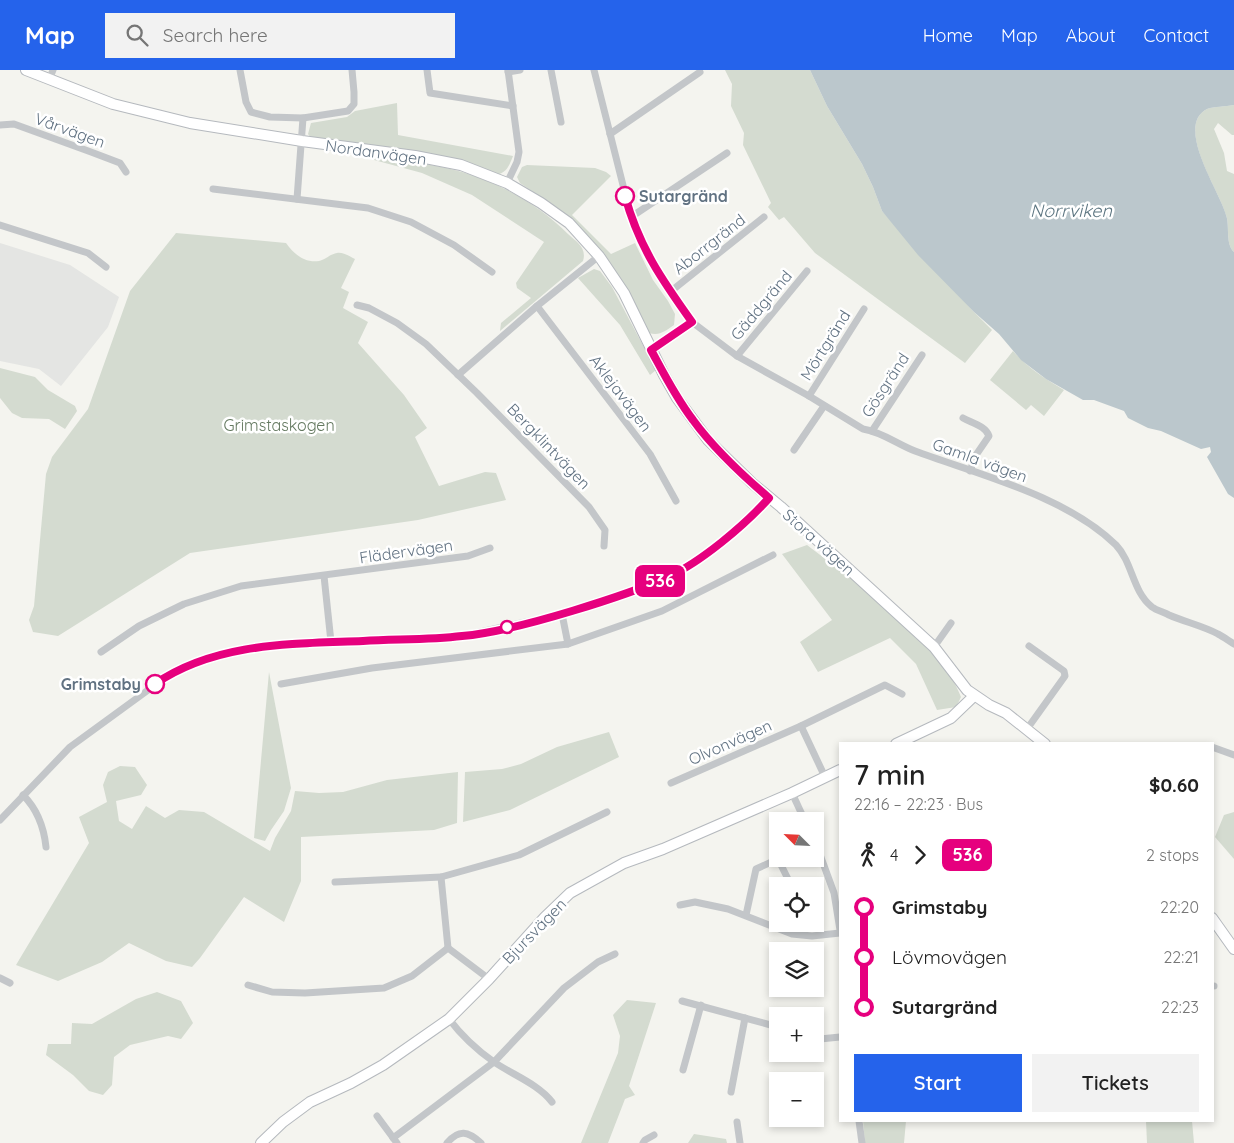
<!DOCTYPE html>
<meta charset="utf-8">
<style>
:root{--surface:#fff;--page:#f2f2f2;--text:#222;--muted:#767676;--accent:#2563eb}
body{margin:0;font-family:Quicksand,sans-serif;background:var(--page);color:var(--text);height:100vh;display:flex;flex-direction:column;font-size:19px;white-space:nowrap}
*{box-sizing:border-box;margin:0}
p{font-size:16px;color:var(--muted)}
.icon{flex:none;width:28px;height:28px;fill:none;stroke:currentColor;stroke-width:2;stroke-linecap:round;stroke-linejoin:round}
.map{position:relative;flex:1;overflow:hidden}
.drawer{position:absolute;left:839px;top:672px;width:375px;height:380px;display:flex;flex-direction:column;background:var(--surface);border-radius:0px;box-shadow:0 2px 8px #0003}
.drawer>*{flex:none}
.badge{padding:0 10px;border-radius:8px;font-size:18px;line-height:32px}
.needle{width:32px;rotate:294deg}
.fabs{position:absolute;left:769px;top:742px;display:grid;gap:10px}
.fabs a{display:grid;place-items:center;width:55px;height:55px;border-radius:0px;background:var(--surface);box-shadow:0 2px 8px #0003;font-size:25px}
.map>.badge{position:absolute;translate:-50% -50%;box-shadow:0 0 0 2px #fff}
.legs{display:flex;align-items:center;gap:8px;height:55px;padding:0 15px;font-size:16px}
.legs p{margin-inline-start:auto}
.overview{display:flex;align-items:center;justify-content:space-between;height:85px;padding:0 15px}
h1{font-size:28px;font-weight:600;line-height:38px}
.primary-button{display:flex;gap:10px;margin-top:auto;padding:10px 15px}
.primary-button a{flex:1;height:58px;border-radius:0px;background:var(--accent);color:#fff;font-size:20px;font-weight:600;line-height:58px;text-align:center}
.primary-button a+a{background:var(--page);color:var(--text)}
ul{padding:0 15px;list-style:none}
li{display:flex;align-items:center;gap:18px;height:50px;font-size:19px}
li i{display:grid;place-items:center;width:8px;height:100%;margin:0 6px;background:currentColor}
li i::after{content:'';width:12px;height:12px;margin:-6px;border:4px solid;border-radius:50%;background:var(--surface)}
li p{margin-inline-start:auto}
li:first-child i{background:linear-gradient(#0000 50%,currentColor 0)}
li:last-child i{background:linear-gradient(currentColor 50%,#0000 0)}
header{display:flex;align-items:center;gap:30px;box-sizing:border-box;height:70px;padding:0 25px;background:var(--accent);color:#fff}
header strong{font-size:24px}
nav{display:flex;gap:28px;margin-inline-start:auto;font-size:18px}
.search{width:350px;height:45px;background:var(--page);display:flex;align-items:center;gap:12px;box-sizing:border-box;padding:0 18px;border-radius:0px;color:var(--muted);font-size:19px}
.map>svg:first-child{display:block}
.built{fill:#e4e5e3}
.green{fill:#d4dbd0}
.water{fill:#bbc7cc}
.lines{fill:none;stroke-linecap:round;stroke-linejoin:round}
.secondary-casing{stroke:#b5b9be;stroke-width:12}
.street{stroke:#c3c6c9;stroke-width:7}
.secondary{stroke:#fff;stroke-width:10}
.line-1-casing{stroke:#fff;stroke-width:11}
.line-1{stroke:#e6007e;stroke-width:8}
.stop-1-dot{fill:#fff;stroke:#e6007e;stroke-width:2.5}
.labels{text-anchor:middle;stroke-width:5;stroke-linejoin:round;paint-order:stroke}
.street-label{font-size:16px;fill:#617282;stroke:#fff}
.stop-label{font-size:16px;font-weight:bold;fill:#617282;stroke:#fff;text-anchor:start}
.park-label{font-size:16px;fill:#647960;stroke:#fff}
.water-label{font-size:18px;font-style:italic;fill:#5c7580;stroke:#fff}
</style>
<header>
<strong>Map</strong>
<div class="search"><svg class="icon" aria-label="search" viewBox="0 0 24 24"><circle cx="10" cy="10" r="6"/><path d="M15 15l6 6"/></svg>Search here</div>
<nav><a>Home</a><a>Map</a><a>About</a><a>Contact</a></nav>
</header>
<div class="map">
<svg width="1234" height="1073" viewBox="0 0 1234 1073">
<rect width="100%" height="100%" fill="#f4f4ef"/>
<!-- built -->
<polygon class="built" points="0,173 70,195 119,227 108,257 61,316 39,299 0,291"/>
<!-- green -->
<g class="green">
<polygon points="725,0 810,0 827,36 862,94 873,117 882,141 974,242 992,260 965,293 815,183 784,147 779,150 768,137 771,133 743,75 744,63 731,36 732,14"/>
<path d="M397 33 398 65 513 86C509 96 507 102 497 105L311 68 308 64 311 53 347 47 355 41Z"/>
<path d="M1234 35V65H1232L1218 53 1214 59 1224 83 1227 101 1234 104V182C1225 174 1230 155 1226 145 1220 121 1174 56 1207 39 1215 36 1225 37 1234 35Z"/>
<path d="M352 84C388 90 427 92 462 102 502 114 539 135 568 164 577 172 587 178 583 191L500 261 501 253 531 228 517 218 516 213 544 172 472 125 422 103Z"/>
<path d="M527 95 595 98 606 102 611 106 572 145 611 184 635 173 653 210 668 231 675 244 674 255C665 261 660 266 649 263 627 220 606 178 568 147 553 135 536 124 520 113L517 107 522 97Z"/>
<path d="M176 163 286 173C294 184 304 193 319 191 325 190 330 184 337 183 343 182 349 186 355 189L341 218 349 222 343 238 368 252 358 273 404 325 427 358 415 367 439 416 485 402 496 403 506 430 418 450 190 483 58 566 33 562 29 550 34 536 46 404 52 387 88 339 130 221Z"/>
<polygon points="594,199 600,201 612,217 656,300 650,305 620,255 578,208"/>
<path d="M1013 281C1027 297 1045 309 1064 320L1044 346 1031 335 1026 340 990 310Z"/>
<polygon points="0,298 35,307 48,320 75,336 77,341 65,359 49,349 22,348 12,343 0,328"/>
<path d="M807 475C854 511 941 571 961 627L956 637 937 640 916 594 890 568 818 602 800 572 832 550 782 484Z"/>
<polygon points="269,602 291,718 284,741 271,760 265,771 254,768"/>
<polygon points="609,662 619,687 510,740 463,752 465,702 502,699 521,694 557,677"/>
<polygon points="120,696 135,697 147,715 141,725 116,731 119,751 132,759 146,736 165,748 179,740 204,742 270,781 275,768 291,741 295,721 319,723 343,722 387,710 458,702 457,753 434,760 301,767 301,811 284,852 244,827 200,888 192,897 166,891 129,873 102,892 58,911 16,895 89,773 79,747 107,732 103,715 108,702"/>
<polygon points="1234,742 1234,789 1215,767 1224,745"/>
<polygon points="157,922 181,931 193,953 181,969 168,966 130,975 114,987 112,1015 103,1025 89,1021 73,1005 46,985 48,974 71,974 72,953 92,954 136,929"/>
<polygon points="627,930 656,933 629,1016 635,1025 625,1029 608,1073 581,1073 618,983 620,966 613,945"/>
<polygon points="863,1051 906,1051 904,1073 865,1073"/>
<polygon points="1146,1051 1192,1051 1194,1073 1147,1073"/>
<polygon points="694,1064 726,1069 727,1073 688,1073"/>
</g>
<!-- water -->
<path class="water" d="M810 0H1234V35C1225 37 1215 36 1207 39 1174 56 1220 121 1226 145 1230 155 1225 174 1234 182V428L1228 424 1207 387 1211 382 1210 377 1201 379 1161 361 1148 358 1128 348 1124 341 1094 330H1083L1046 309 1021 290 999 264 974 242 918 185 882 141 873 117 862 94 827 36Z"/>
<g class="lines">
<!-- secondary casing -->
<g class="secondary-casing">
<g id="secondary">
<polyline points="26,0 113,34 190,53 302,71 415,86 461,95 507,113 541,133 569,153 599,186 624,223 664,305 677,328 708,370 752,413 781,437 934,577 967,620 989,635 1006,643 1045,674"/>
<polyline points="896,674 951,648 974,626"/>
<polyline points="1212,848 1234,879"/>
<polyline points="261,1073 283,1052 310,1032 351,1013 383,995 449,949 489,909 545,847 570,823 624,793 663,779 792,723 840,700"/>
</g>
</g>
<!-- street -->
<g class="street">
<polyline points="240,0 246,32 251,42 270,47 303,48 348,41 354,34 354,22 352,0"/>
<polyline points="427,0 430,23 513,36"/>
<polyline points="551,0 561,52"/>
<polyline points="594,0 631,147 653,195 692,252 651,280"/>
<polyline points="508,2 520,0"/>
<polyline points="49,10 53,0"/>
<polyline points="0,55 14,54 91,82 120,93 126,102"/>
<polyline points="610,64 700,2"/>
<polyline points="507,113 517,92 519,82 508,0"/>
<polyline points="213,119 368,138 411,152 454,175 492,202"/>
<polyline points="297,129 303,48"/>
<polyline points="631,147 727,83"/>
<polyline points="0,155 88,183 106,197"/>
<polyline points="670,222 764,147"/>
<polyline points="357,235 369,238 397,253 426,274 477,323 589,437 605,460 604,476"/>
<polyline points="537,236 650,384 676,431"/>
<path d="M692 252 737 286 809 326 863 359C882 362 897 374 915 381 980 405 1066 426 1116 475 1133 493 1132 521 1152 537 1156 540 1163 542 1169 545 1185 552 1203 556 1218 564 1224 567 1229 571 1234 574"/>
<polyline points="737,286 807,201"/>
<polyline points="458,305 537,236 599,186"/>
<polyline points="809,326 864,239"/>
<path d="M963 348C972 353 986 356 989 366L976 385 970 401"/>
<polyline points="872,361 922,285"/>
<polyline points="794,380 824,336"/>
<polyline points="324,506 331,572"/>
<polyline points="562,544 568,574"/>
<polyline points="934,577 951,553"/>
<polyline points="101,582 139,556 184,534 241,516 468,486 490,478"/>
<polyline points="281,614 372,598 568,574 662,541 773,485"/>
<polyline points="801,656 825,707"/>
<polyline points="1027,659 1065,606 1064,601 1029,576"/>
<polyline points="1212,677 1234,685"/>
<polyline points="671,713 801,656 885,615 902,624"/>
<polyline points="792,723 805,751"/>
<path d="M23 725C37 739 44 758 46 777"/>
<polyline points="0,750 70,677 166,607 201,590 248,578 462,566 562,544 625,525 670,506 706,485 760,438 769,427"/>
<polyline points="815,771 834,823 840,860"/>
<polyline points="335,812 441,807"/>
<polyline points="680,835 695,832 728,839 792,864 812,866 840,863"/>
<polyline points="746,845 756,799 778,789 789,811"/>
<polyline points="448,878 441,807 519,785 607,742"/>
<polyline points="0,908 10,913"/>
<polyline points="248,915 272,922 305,923 384,918 412,906 448,878 489,909"/>
<polyline points="1212,916 1214,916"/>
<polyline points="682,931 778,957"/>
<path d="M449 949C461 965 477 980 494 992 513 1005 538 1014 552 1032"/>
<polyline points="815,967 820,969 840,967"/>
<polyline points="683,1000 701,935"/>
<polyline points="731,1022 745,948"/>
<polyline points="377,1046 397,1073"/>
<polyline points="859,1051 862,1073"/>
<polyline points="737,1052 740,1073"/>
<polyline points="393,1068 494,992 564,918 598,892 615,884"/>
<path d="M447 1073C459 1059 468 1061 481 1073"/>
<polyline points="643,1073 645,1070 654,1065"/>
</g>
<!-- secondary -->
<use href="#secondary" class="secondary"/>
</g>
<g class="lines">
<!-- line-1 casing -->
<g class="line-1-casing">
<path id="line-1" d="M155 614C216 572 293 574 363 571 396 569 429 570 462 566 496 563 539 551 572 541 605 531 637 521 668 507 701 492 745 455 769 428 741 404 714 379 693 350 676 328 664 304 651 280L692 252C662 210 639 177 625 126"/>
</g>
<!-- line-1 -->
<use href="#line-1" class="line-1"/>
</g>
<!-- markers -->
<g class="stop-1-dot">
<circle cx="625" cy="126" r="9"/>
<circle cx="507" cy="557" r="6"/>
<circle cx="155" cy="614" r="9"/>
</g>
<g class="labels">
<!-- street labels -->
<g class="street-label">
<text transform="translate(70 60) rotate(20)" y="6">Vårvägen</text>
<text transform="translate(376 82) rotate(8)" y="6">Nordanvägen</text>
<text transform="translate(709 174) rotate(-38)" y="6">Aborrgränd</text>
<text transform="translate(761 235) rotate(-50)" y="6">Gäddgränd</text>
<text transform="translate(825 275) rotate(-58)" y="6">Mörtgränd</text>
<text transform="translate(885 315) rotate(-57)" y="6">Gösgränd</text>
<text transform="translate(621 323) rotate(53)" y="6">Aklejavägen</text>
<text transform="translate(549 376) rotate(46)" y="6">Bergklintvägen</text>
<text transform="translate(980 390) rotate(20)" y="6">Gamla vägen</text>
<text transform="translate(819 472) rotate(42)" y="6">Stora vägen</text>
<text transform="translate(406 481) rotate(-8)" y="6">Flädervägen</text>
<text transform="translate(730 672) rotate(-24)" y="6">Olvonvägen</text>
<text transform="translate(534 861) rotate(-46)" y="6">Bjursvägen</text>
</g>
<!-- stop labels -->
<g class="stop-label">
<text x="639" y="132">Sutargränd</text>
<text x="141" y="620" text-anchor="end">Grimstaby</text>
</g>
<!-- park labels -->
<g class="park-label">
<text x="279" y="361">Grimstaskogen</text>
</g>
<!-- water labels -->
<g class="water-label">
<text x="1071" y="147">Norrviken</text>
</g>
</g>
</svg>
<div class="fabs">
<a><svg class="needle" viewBox="-14 -14 28 28"><path d="M0-13l5 13h-10z" fill="#e53935"/><path d="M0 13l5-13h-10z" fill="#767676"/></svg></a>
<a><svg class="icon" aria-label="locate" viewBox="0 0 24 24"><circle cx="12" cy="12" r="6"/><path d="M12 2v4M12 18v4M2 12h4M18 12h4"/></svg></a>
<a><svg class="icon" aria-label="layers" viewBox="0 0 24 24"><path d="M12 4l9 5-9 5-9-5zM3 14l9 5 9-5"/></svg></a>
<a>+</a>
<a>−</a>
</div>
<b class="badge" style="left:660px;top:511px;background:#e6007e;color:#fff">536</b>
<section class="drawer">
<div class="overview"><div><h1>7 min</h1><p>22:16 – 22:23 · Bus</p></div><b>$0.60</b></div>
<div class="legs"><svg class="icon" aria-label="walk" viewBox="0 0 24 24"><circle cx="13" cy="4" r="2"/><path d="M13 8l-2 6 4 7M11 14l-3 7M7 12l3-4h3l4 4"/></svg>4<svg class="icon" aria-label="forward" viewBox="0 0 24 24"><path d="M9 5l7 7-7 7"/></svg><b class="badge" style="background:#e6007e;color:#fff">536</b><p>2 stops</p></div>
<ul>
<li><i style="color:#e6007e"></i><b>Grimstaby</b><p>22:20</p></li>
<li><i style="color:#e6007e"></i><span>Lövmovägen</span><p>22:21</p></li>
<li><i style="color:#e6007e"></i><b>Sutargränd</b><p>22:23</p></li>
</ul>
<div class="primary-button"><a>Start</a><a>Tickets</a></div>
</section>
</div>
